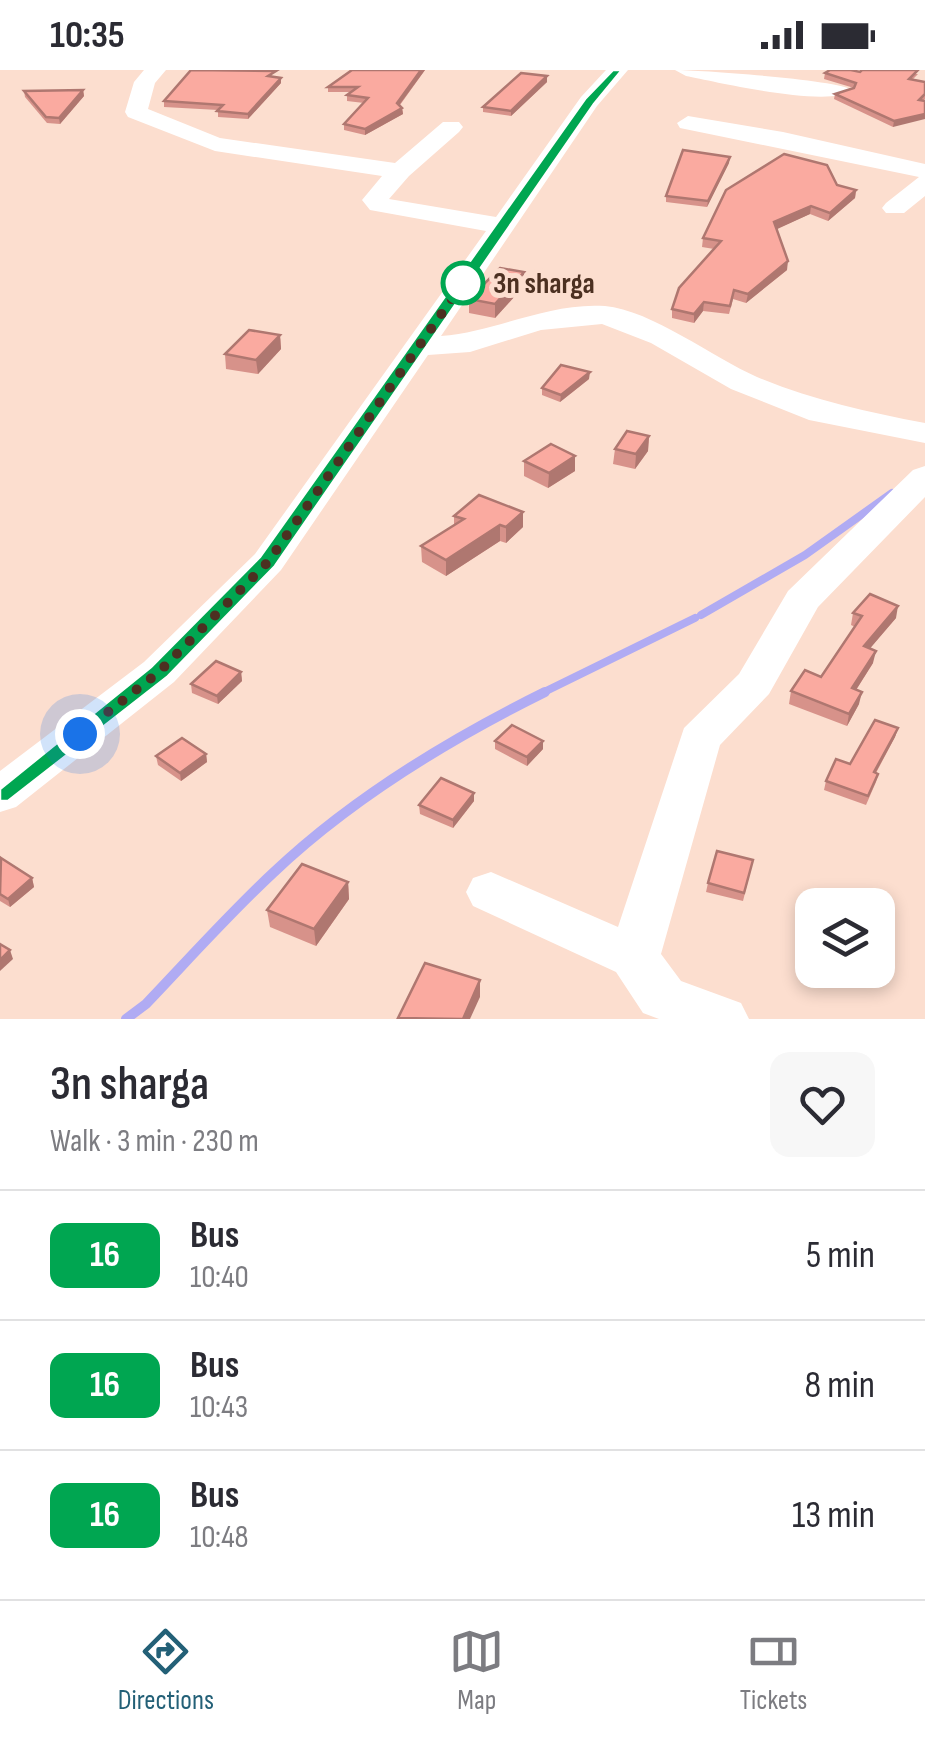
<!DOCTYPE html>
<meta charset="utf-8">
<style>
:root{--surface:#fff;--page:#f7f7f7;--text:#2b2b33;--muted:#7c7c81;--line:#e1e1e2;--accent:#236077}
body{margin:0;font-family:"Sofia Sans Condensed",sans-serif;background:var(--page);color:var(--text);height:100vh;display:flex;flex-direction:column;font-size:38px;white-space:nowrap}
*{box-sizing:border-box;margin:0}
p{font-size:32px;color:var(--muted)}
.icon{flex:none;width:55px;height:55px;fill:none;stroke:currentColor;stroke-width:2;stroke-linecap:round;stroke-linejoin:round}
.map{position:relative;height:949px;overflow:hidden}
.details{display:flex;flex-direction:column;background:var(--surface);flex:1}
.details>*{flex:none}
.badge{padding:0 20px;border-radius:15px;font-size:35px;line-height:65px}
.controls{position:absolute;left:795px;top:818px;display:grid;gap:20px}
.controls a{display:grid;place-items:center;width:100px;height:100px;border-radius:20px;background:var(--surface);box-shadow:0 5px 15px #0003;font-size:50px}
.you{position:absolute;width:50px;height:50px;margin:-25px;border:8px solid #fff;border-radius:50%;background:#1a73e8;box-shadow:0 0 0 15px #1a73e833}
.map>.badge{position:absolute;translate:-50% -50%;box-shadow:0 0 0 5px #fff}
.round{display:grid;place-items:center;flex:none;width:105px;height:105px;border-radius:20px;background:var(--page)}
.headline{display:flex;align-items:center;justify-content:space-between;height:170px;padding:0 50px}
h1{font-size:48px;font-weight:600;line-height:75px}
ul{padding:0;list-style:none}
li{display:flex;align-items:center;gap:30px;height:130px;padding:0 50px;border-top:2px solid var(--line)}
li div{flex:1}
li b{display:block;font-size:38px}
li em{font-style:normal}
li .badge{min-width:110px;font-weight:700;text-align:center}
.status{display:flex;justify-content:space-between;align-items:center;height:70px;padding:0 50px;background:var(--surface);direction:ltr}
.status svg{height:28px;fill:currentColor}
.tabs{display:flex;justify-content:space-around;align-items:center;height:140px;border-top:2px solid var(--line);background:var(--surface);font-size:28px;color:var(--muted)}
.tabs a{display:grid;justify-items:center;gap:5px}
.tabs .selected{color:var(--accent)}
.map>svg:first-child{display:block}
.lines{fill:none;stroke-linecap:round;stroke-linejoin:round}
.stream-far1{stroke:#b0abf3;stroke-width:8}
.stream{stroke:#b0abf3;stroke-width:10}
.minor{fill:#fff;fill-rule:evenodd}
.wall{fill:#d7928a}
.shaded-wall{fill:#af7770}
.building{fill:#faaaa0;stroke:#af7770;stroke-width:2.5}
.line{fill:#00a651;stroke:#fff;stroke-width:2.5}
.walk{stroke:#4c3021;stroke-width:10;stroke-dasharray:0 18}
.stop-dot{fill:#fff;stroke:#00a651;stroke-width:5}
.labels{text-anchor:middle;stroke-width:10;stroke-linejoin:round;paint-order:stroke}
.far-stop-label{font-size:30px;font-weight:bold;fill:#4c3021;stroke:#fcdecf;text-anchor:start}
</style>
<div class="status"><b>10:35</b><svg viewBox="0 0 49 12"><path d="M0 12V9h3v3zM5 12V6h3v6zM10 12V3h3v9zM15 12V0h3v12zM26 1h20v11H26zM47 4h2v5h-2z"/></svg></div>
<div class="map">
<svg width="925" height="949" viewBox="0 0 925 949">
<rect width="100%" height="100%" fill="#fcdecf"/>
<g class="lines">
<!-- stream-far1 -->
<g class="stream-far1">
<polyline points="701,545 805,485 892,423"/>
<polyline points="540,624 695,548"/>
</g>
<!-- stream -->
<path class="stream" d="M126 949 146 934C188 890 229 844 273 803 352 728 448 670 545 622"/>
<!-- minor -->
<g class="minor">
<path d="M144 0H166L155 13 148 39 220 68 395 93 443 52H459L463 57 459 62 409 106 389 129 496 147 581 27 606 0H628L597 36 441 266C496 262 548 232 605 236 651 240 714 288 757 307 812 330 866 342 925 353V373L809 350 731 319 651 273 602 254 541 260 470 282 428 285 281 500 174 612 16 737 0 742V701L144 592 255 484 486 161 370 140 362 130 382 106 215 81 128 47 125 42 134 12Z"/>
<path d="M675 0C699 0 842 10 852 20 831 39 717 12 686 6Z"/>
<polygon points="688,46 783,62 925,94 925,126 904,143 886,143 882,138 886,133 919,107 680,58 677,53"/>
<polygon points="925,396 925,427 818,537 769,624 720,675 661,884 681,911 741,933 749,949 659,949 643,943 616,902 473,836 466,822 473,808 491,802 618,857 684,658 739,604 788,521 913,400"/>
</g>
</g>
<!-- wall -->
<g class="wall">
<polygon points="352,0 425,0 400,35 402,38 403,44 365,65 344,60 344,54 364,33 347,31 347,25 350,22 328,22 328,17"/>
<polygon points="860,2 918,4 913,9 925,12 925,29 893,57 834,29 835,24 854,18 824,9 825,3"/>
<polygon points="547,6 547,12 511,46 483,42 483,37"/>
<polygon points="277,7 281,8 281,13 248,49 218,47 218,40 164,37 164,31"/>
<polygon points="83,20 84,26 60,54 47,53 25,27 24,21"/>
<polygon points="729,93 707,137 666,132 666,126"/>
<polygon points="837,115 856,120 855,128 828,151 810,144 776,159 787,200 746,233 733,229 729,244 703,241 694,253 672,248 672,239 714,179 702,177 703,168"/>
<polygon points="524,216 495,248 469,243 469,229"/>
<polygon points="280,265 281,279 258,304 226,299 225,284"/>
<polygon points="589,309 560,332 542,325 542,318"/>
<polygon points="649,366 648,381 635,399 613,394 615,379"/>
<polygon points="575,386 575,401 548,418 524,406 524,391"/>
<polygon points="454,446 523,457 506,473 500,471 446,506 422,492 421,476 454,456"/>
<polygon points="853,543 896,548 870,578 873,593 856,620 859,634 847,656 789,634 791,621 821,607 855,557 851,555"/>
<polygon points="241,602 242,611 218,634 192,623 191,614"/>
<polygon points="898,658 895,667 876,703 878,704 876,712 866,735 824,720 826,711"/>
<polygon points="495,671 543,679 527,696 495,679"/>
<polygon points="206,684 207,692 181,711 158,695 156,686"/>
<polygon points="474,731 453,758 420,744 419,735"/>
<polygon points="0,789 32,808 34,817 10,837 0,831"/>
<polygon points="753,790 743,831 706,822 708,813"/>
<polygon points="348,812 349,829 316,876 270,857 267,840"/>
</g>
<!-- shaded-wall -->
<g class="shaded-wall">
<polygon points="421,0 425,0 397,38 397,33"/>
<polygon points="547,6 547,12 511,46 511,41"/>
<polygon points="281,8 281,13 248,49 248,44"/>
<polygon points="83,20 84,26 60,54 59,48"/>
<polygon points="402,38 403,44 365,65 365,59"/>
<polygon points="925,44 925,49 893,57 894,51"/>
<polygon points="730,87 729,93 707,137 708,131"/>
<polygon points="856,120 855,128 828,151 830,143"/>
<polygon points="811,136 810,144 773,161 774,152"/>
<polygon points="788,191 787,200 746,233 748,224"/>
<polygon points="524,202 524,216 495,248 495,234"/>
<polygon points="704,232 703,241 694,253 694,244"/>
<polygon points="280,265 281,279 258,304 256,290"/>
<polygon points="590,302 589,309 560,332 561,325"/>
<polygon points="649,366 648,381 635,399 636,384"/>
<polygon points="575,386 575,401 548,418 549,403"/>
<polygon points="523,442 523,457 506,473 506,457"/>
<polygon points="500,455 500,471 446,506 446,490"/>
<polygon points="898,536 896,548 861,589 864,576"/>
<polygon points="876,581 873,593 849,631 852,618"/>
<polygon points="241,602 242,611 218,634 217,626"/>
<polygon points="862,622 859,634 847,656 849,644"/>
<polygon points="898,658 895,667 871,711 874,702"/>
<polygon points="543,671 543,679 527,696 527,687"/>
<polygon points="206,684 207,692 181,711 180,703"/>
<polygon points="474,723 474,731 453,758 453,750"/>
<polygon points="32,808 34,817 10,837 8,829"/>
<polygon points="348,812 349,829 316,876 314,859"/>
<polygon points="10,880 13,889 0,901 0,890"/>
<polygon points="480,910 480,927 470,949 463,949"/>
</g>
<!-- building -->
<g class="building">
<polygon points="191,0 276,1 268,6 281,8 248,44 217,41 223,35 164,31"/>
<polygon points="352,0 421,0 397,33 402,38 365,59 344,54 368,28 347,25 358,17 328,17"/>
<polygon points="830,0 851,0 860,2 862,0 918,0 909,9 925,12 925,24 919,30 925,31 925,44 894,51 835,24 854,18 856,13 825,3"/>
<polygon points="521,3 547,6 511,41 483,37"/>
<polygon points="83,20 59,48 46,47 24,21"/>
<polygon points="683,80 730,87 708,131 666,126"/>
<polygon points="784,84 827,95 837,115 856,120 830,143 811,136 774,152 788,191 748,224 734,220 730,236 704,232 694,244 672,239 679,218 721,171 703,168 726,120"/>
<polygon points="500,198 524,202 495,234 469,229"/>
<polygon points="249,260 280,265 256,290 225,284"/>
<polygon points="561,295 590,302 561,325 542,318"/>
<polygon points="627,361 649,366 636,384 615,379"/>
<polygon points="551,374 575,386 549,403 524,391"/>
<polygon points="479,425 523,442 506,457 500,455 446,490 421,476 464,449 454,446"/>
<polygon points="870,524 898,536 864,576 876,581 852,618 862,622 849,644 791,621 805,600 821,607 862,546 853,543"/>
<polygon points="216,591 241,602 217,626 191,614"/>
<polygon points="875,650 898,658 874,702 878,704 868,726 826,711 836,689 850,694"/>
<polygon points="512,655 543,671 527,687 495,671"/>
<polygon points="182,668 206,684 180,703 156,686"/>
<polygon points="441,708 474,723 453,750 419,735"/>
<polygon points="717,781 753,790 744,823 708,813"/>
<polygon points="1,788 32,808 8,829 0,824"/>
<polygon points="302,794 348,812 314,859 267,840"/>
<polygon points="0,874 10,880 0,890"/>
<polygon points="425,893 480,910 463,949 398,948"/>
</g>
<!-- line -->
<polygon class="line" points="613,0 622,0 594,34 275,496 167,607 8,731 0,731 0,719 151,597 260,487 585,29"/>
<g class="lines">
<!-- walk -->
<polyline class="walk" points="80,664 159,602 268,492 463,213"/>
</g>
<!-- markers -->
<circle class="stop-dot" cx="463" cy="213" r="20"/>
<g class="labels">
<!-- far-stop labels -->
<g class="far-stop-label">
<text x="493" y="223">3n sharga</text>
</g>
</g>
</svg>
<div class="controls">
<a><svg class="icon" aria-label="layers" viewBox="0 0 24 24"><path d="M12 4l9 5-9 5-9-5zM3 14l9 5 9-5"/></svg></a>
</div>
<div class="you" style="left:80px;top:664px"></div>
</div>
<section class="details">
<div class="headline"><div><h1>3n sharga</h1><p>Walk · 3 min · 230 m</p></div><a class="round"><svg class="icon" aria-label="heart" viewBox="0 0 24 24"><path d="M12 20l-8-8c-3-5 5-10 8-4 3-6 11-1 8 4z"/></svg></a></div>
<ul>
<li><span class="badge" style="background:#00a651;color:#fff">16</span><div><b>Bus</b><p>10:40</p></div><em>5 min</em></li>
<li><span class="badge" style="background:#00a651;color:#fff">16</span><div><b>Bus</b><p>10:43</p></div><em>8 min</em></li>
<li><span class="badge" style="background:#00a651;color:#fff">16</span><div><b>Bus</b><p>10:48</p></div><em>13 min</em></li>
</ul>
</section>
<nav class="tabs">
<a class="selected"><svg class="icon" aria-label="directions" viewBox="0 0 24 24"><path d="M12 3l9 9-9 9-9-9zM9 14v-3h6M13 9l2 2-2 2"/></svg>Directions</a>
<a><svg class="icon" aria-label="map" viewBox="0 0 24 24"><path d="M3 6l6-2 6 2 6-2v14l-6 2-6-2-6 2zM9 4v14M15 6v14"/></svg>Map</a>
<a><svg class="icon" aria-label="tickets" viewBox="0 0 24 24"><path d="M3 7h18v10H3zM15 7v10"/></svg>Tickets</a>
</nav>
